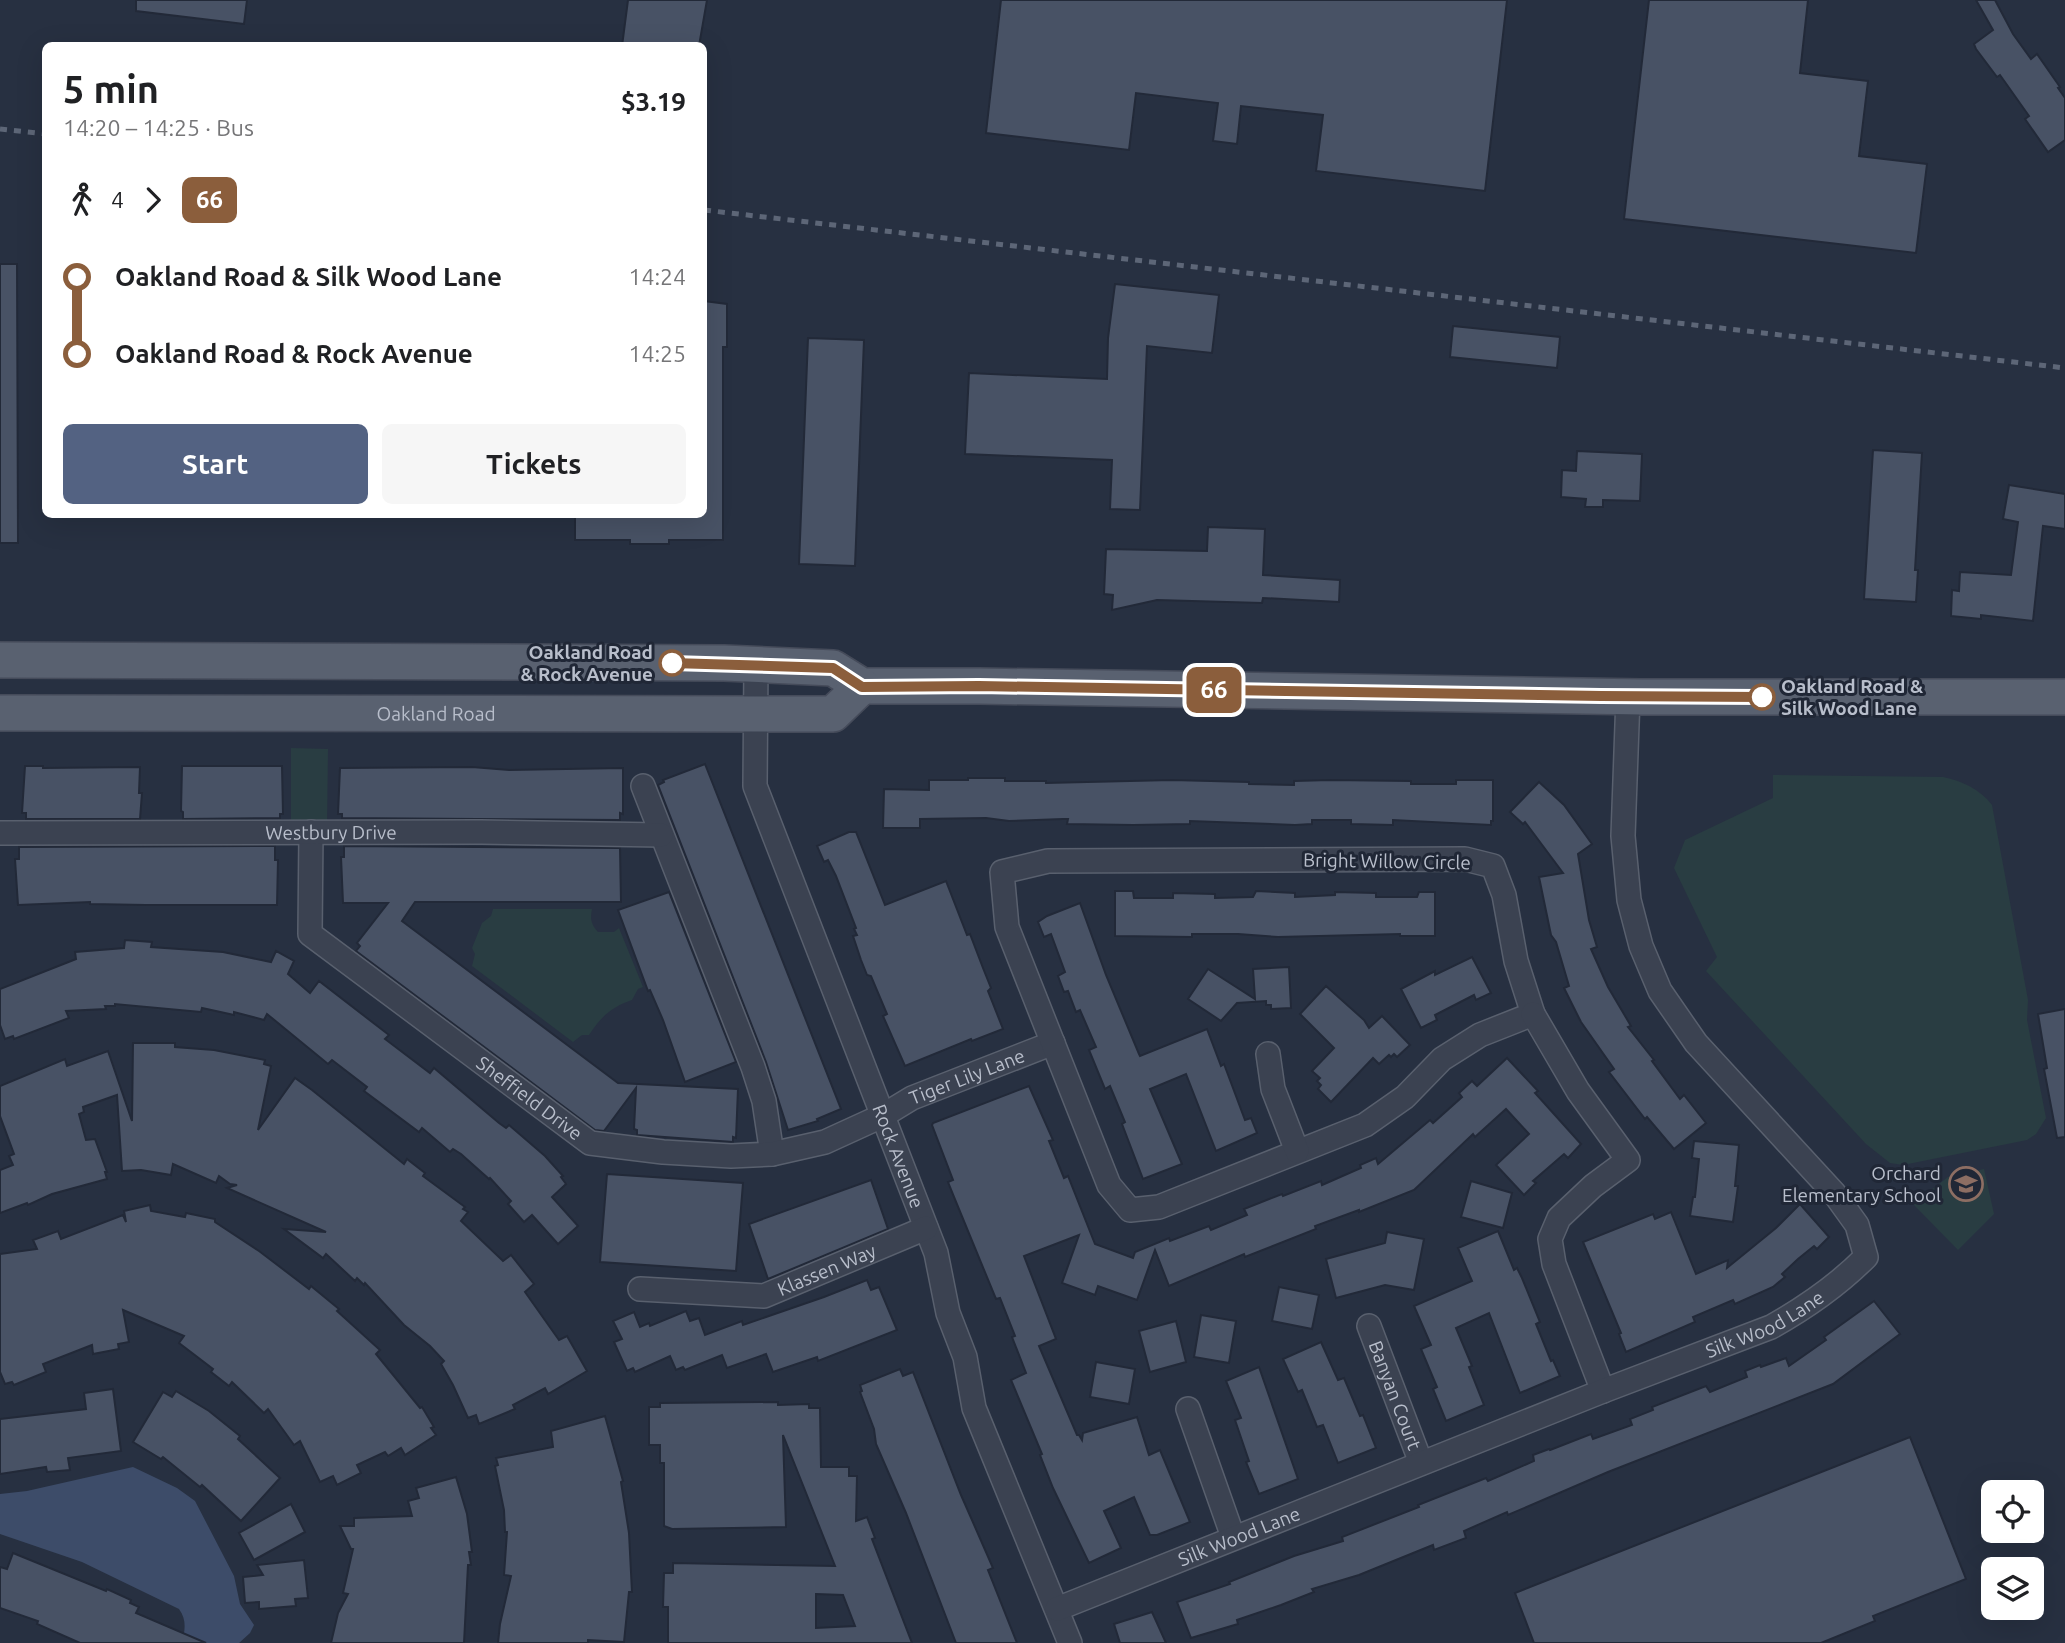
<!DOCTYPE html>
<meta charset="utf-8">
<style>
:root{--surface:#fff;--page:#f6f6f6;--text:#202124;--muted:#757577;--accent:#536282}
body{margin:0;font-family:Ubuntu,sans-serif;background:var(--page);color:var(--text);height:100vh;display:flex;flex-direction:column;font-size:26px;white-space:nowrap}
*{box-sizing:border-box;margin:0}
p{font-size:23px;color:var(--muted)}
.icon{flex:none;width:38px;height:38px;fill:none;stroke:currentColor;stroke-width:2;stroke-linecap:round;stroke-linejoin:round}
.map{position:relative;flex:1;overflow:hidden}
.drawer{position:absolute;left:42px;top:42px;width:665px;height:476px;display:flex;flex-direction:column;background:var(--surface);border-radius:10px;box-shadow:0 7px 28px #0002}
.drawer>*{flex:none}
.badge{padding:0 14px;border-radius:10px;font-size:24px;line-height:46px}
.buttons{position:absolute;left:1981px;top:1480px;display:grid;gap:14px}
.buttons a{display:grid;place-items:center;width:63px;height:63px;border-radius:10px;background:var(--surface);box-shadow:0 7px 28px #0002;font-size:35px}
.map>.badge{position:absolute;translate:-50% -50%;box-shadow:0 0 0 4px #fff}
.legs{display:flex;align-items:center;gap:10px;height:77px;padding:0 21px;font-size:23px}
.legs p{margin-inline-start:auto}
.head{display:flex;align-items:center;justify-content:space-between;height:119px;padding:0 21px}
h1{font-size:38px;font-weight:700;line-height:52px}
.action{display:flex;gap:14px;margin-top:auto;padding:14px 21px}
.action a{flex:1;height:80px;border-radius:10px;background:var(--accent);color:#fff;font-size:28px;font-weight:700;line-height:80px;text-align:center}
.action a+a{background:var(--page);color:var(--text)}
ul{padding:0 21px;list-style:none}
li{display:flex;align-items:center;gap:24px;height:77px;font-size:26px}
li i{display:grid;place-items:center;width:10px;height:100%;margin:0 9px;background:currentColor}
li i::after{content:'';width:18px;height:18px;margin:-9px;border:5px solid;border-radius:50%;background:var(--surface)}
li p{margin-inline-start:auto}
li:first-child i{background:linear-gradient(#0000 50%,currentColor 0)}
li:last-child i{background:linear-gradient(currentColor 50%,#0000 0)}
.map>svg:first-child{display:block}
.green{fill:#293d42}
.water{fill:#3d4c69}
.building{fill:#485265;stroke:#222938;stroke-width:2;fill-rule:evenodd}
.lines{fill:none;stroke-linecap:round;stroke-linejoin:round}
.street-casing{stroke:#59606e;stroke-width:26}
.primary-casing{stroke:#454b5a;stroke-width:38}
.street{stroke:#3b4251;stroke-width:23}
.primary{stroke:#596170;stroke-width:35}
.rail{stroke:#5d6677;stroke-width:5;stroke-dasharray:7 7;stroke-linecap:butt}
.line-1-casing{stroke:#fff;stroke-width:16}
.line-1{stroke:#8b5e3c;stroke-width:10}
.stop-1-dot{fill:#fff;stroke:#8b5e3c;stroke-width:3.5}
.labels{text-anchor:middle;stroke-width:6;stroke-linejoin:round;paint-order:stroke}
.stop-label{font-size:19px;font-weight:bold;fill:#b8becb;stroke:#202736;text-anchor:end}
.street-label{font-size:19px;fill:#b8becb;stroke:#202736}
.poi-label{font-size:19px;fill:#b8becb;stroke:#202736;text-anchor:end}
</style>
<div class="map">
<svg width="2065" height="1643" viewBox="0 0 2065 1643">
<rect width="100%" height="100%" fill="#273041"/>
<!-- green -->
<g class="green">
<polygon points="291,748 328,749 327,826 291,826"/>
<path d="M1773 775 1943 777C1962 781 1980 789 1992 805L2028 1000 2027 1020 2046 1118 2036 1134 2027 1140 1903 1165 1890 1163 1866 1144 1706 971 1717 957 1674 868 1685 840 1773 798Z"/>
<path d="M493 909H592C590 919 591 924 598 932H614L619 928 643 987 638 989 632 1000C611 1007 601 1017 589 1035H582L573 1042 472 966 475 954 472 948 482 923 491 916Z"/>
<polygon points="1984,1169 1994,1214 1958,1250 1913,1204 1948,1177"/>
</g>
<!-- water -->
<path class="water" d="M133 1467 177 1488 195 1501 234 1576 240 1604 254 1625 250 1633 239 1643H182C185 1630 187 1620 179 1609L82 1562 0 1534V1494L27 1491Z"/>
<!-- building -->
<g class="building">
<polygon points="136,0 247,0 244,24 136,11"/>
<polygon points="628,0 707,0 699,46 622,46"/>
<polygon points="1001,0 1507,0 1485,191 1316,171 1323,115 1241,106 1237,144 1213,141 1218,103 1136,93 1129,150 986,133"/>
<polygon points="1649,0 1808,0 1800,73 1868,81 1859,156 1927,164 1916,253 1624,219"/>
<polygon points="1976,0 1995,0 2013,34 2031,59 2037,54 2060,87 2058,88 2065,98 2065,140 2048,152 2025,119 2029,116 2000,75 1997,77 1976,49 1974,44 1993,30"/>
<polygon points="0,264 17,264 18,543 0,543"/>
<polygon points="1115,284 1219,295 1212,353 1147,346 1140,510 1110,509 1112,460 965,454 969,373 1107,379 1108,338"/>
<polygon points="704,301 727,304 727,347 723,347 723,540 669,540 669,544 630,544 630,540 575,540 575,514 704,514"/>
<polygon points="1453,326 1560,337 1557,368 1450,357"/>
<polygon points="808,338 864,340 855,566 799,564"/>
<polygon points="1873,450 1922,453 1915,570 1918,570 1916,602 1864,599"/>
<polygon points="1577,451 1642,454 1640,501 1603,500 1603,507 1585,507 1586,499 1561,497 1562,470 1576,471"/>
<polygon points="2009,485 2065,494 2065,529 2043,526 2033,621 1981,615 1981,619 1951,616 1952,590 1959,591 1960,572 2011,575 2018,522 2003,519"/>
<polygon points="1208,527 1265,529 1263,575 1340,580 1339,602 1263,598 1262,603 1157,600 1112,610 1113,595 1104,594 1106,549 1207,551"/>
<polygon points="705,764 841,1109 817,1119 818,1121 788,1130 766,1062 658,785 664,782 663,780"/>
<polygon points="25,766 43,766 43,768 140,767 139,793 142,793 140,819 26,819 26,813 22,813"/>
<polygon points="182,766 282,766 283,814 280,814 280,818 183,819 183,812 181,811"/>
<polygon points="472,767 509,770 623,768 623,814 620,813 620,820 342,818 342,814 338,814 340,768"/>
<polygon points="968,778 1005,778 1005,781 1046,781 1046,783 1172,780 1249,782 1249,784 1294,785 1294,781 1330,780 1411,781 1411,784 1456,784 1456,780 1493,780 1493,821 1491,821 1491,825 1393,820 1393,825 1351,824 1351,820 1312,820 1312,824 1295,825 1190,821 1190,824 1133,825 1067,824 1068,819 1063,819 1009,821 986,818 920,819 920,828 883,828 884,789 929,790 929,780 968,780"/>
<polygon points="1539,782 1564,805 1592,844 1578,854 1589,920 1597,947 1591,949 1608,987 1631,1026 1628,1027 1654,1060 1652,1061 1680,1099 1684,1095 1706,1123 1674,1149 1647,1117 1645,1119 1609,1072 1614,1069 1581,1022 1564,988 1569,986 1556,942 1551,935 1539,877 1563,873 1525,822 1523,824 1510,812"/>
<polygon points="849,832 856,832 885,905 946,881 967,935 970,934 983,968 991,988 988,991 1003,1029 972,1041 971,1039 905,1066 883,1016 887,1014 871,976 867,975 861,960 853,936 857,935 854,929 856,928 836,876 828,860 824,862 817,846"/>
<polygon points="275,846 275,860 278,860 277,905 146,905 90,904 90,902 18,905 15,859 19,859 19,847"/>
<polygon points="344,846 620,848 621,902 415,902 402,921 618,1083 738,1089 736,1138 733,1137 733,1142 637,1135 637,1130 634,1129 636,1088 604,1131 595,1130 356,951 360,946 357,943 388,903 343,903 341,857 344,857"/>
<polygon points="1115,891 1133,891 1134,898 1173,898 1173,893 1215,894 1215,898 1253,897 1256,891 1295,893 1295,897 1335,895 1335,892 1376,893 1376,897 1417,897 1419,892 1435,892 1435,936 1400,936 1400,934 1278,937 1238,934 1192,934 1192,937 1115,936"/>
<polygon points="669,892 736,1062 685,1082 663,1020 650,990 648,991 618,910"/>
<polygon points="1080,903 1106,975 1139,1054 1140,1056 1207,1029 1221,1066 1224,1064 1245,1120 1251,1118 1257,1133 1216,1151 1186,1074 1150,1089 1182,1164 1143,1179 1122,1124 1125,1122 1110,1086 1105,1089 1089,1050 1096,1047 1080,1010 1076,1012 1068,991 1064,992 1058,976 1065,972 1051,934 1044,937 1038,922 1047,916"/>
<polygon points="125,940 152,942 151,947 223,952 271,962 276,951 294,961 288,974 310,993 319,981 389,1035 385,1039 430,1073 434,1068 499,1123 506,1128 509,1125 545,1156 563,1176 561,1177 566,1184 552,1197 578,1226 558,1244 532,1215 524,1222 508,1204 511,1201 490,1178 489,1179 461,1154 453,1149 450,1152 422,1128 419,1132 364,1091 367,1087 332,1060 328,1064 267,1014 264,1020 234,1012 234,1015 202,1008 201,1012 115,1004 115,1006 105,1006 106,1009 66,1011 69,1018 14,1039 13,1036 5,1039 0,1025 0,989 76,959 75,952 124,948"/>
<polygon points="1472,957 1491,993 1476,1000 1474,995 1435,1015 1437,1020 1421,1028 1401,989 1435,971 1435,975"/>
<polygon points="1289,967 1291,1008 1271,1009 1271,1005 1266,1005 1266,1001 1237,1003 1221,1021 1188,999 1208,969 1255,999 1253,969"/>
<polygon points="1326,986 1364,1020 1369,1028 1382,1016 1410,1045 1397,1057 1394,1054 1391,1057 1389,1055 1379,1064 1373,1058 1331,1102 1318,1089 1321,1085 1317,1081 1320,1078 1312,1071 1334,1048 1300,1014"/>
<polygon points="2065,1009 2065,1137 2057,1138 2044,1069 2047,1068 2038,1014"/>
<polygon points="133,1043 175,1043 175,1047 214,1050 265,1060 264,1064 271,1066 258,1130 295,1078 312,1090 404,1164 407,1159 425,1173 423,1176 465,1207 463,1209 468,1212 461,1221 503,1261 511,1255 534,1284 525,1292 559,1340 567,1336 587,1371 548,1394 545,1388 513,1405 515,1409 479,1424 476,1415 468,1418 453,1385 441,1364 444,1361 430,1346 404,1325 365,1283 364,1285 357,1278 355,1281 326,1254 323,1258 284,1229 326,1232 227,1188 237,1185 230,1184 219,1176 216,1183 173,1164 171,1175 141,1170 122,1171 117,1095 83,1107 84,1112 79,1114 86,1140 95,1139 107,1172 105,1172 107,1179 52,1194 28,1205 27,1203 0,1213 0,1170 13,1165 9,1156 14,1154 0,1116 0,1086 65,1059 67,1066 108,1051 132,1121"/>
<polygon points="1507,1058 1538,1091 1535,1093 1581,1144 1568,1158 1564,1154 1533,1181 1536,1183 1524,1195 1496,1165 1529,1134 1506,1109 1475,1137 1473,1134 1414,1190 1359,1212 1359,1210 1315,1226 1316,1229 1245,1257 1244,1254 1169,1286 1155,1250 1137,1300 1098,1286 1095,1295 1062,1283 1079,1235 1024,1256 1056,1339 1039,1346 1077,1435 1079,1435 1082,1440 1083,1433 1137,1417 1149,1455 1160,1450 1190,1522 1157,1535 1150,1535 1134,1497 1104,1511 1121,1548 1089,1563 1053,1488 1040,1455 1042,1454 1011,1380 1026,1373 1012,1337 1015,1336 1000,1298 996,1299 954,1197 948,1182 953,1180 932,1125 933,1123 1029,1086 1053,1140 1049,1141 1064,1178 1068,1176 1095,1244 1133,1258 1135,1252 1169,1238 1170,1241 1209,1226 1211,1230 1247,1215 1244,1209 1282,1194 1283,1196 1321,1181 1322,1185 1361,1168 1360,1165 1376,1158 1378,1164 1430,1120 1433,1123 1462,1097 1459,1093 1472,1081 1477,1086"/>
<polygon points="1694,1141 1739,1145 1735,1186 1738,1186 1733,1222 1690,1216 1693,1197 1695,1197 1699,1159 1692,1158"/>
<polygon points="607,1174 743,1183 736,1271 600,1262"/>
<polygon points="871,1180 888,1229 768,1279 749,1224"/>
<polygon points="1471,1181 1512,1193 1503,1228 1461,1217"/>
<polygon points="1800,1204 1829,1237 1817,1249 1814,1246 1798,1259 1782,1274 1785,1277 1773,1287 1735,1304 1733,1300 1693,1317 1695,1322 1626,1352 1619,1334 1621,1333 1583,1242 1653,1214 1655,1219 1671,1212 1696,1274 1728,1260 1727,1268 1776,1228"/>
<polygon points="150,1205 151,1211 185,1217 186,1213 215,1219 215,1222 259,1251 309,1289 311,1286 339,1309 337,1311 380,1350 376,1354 420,1408 422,1407 434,1427 431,1428 436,1435 405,1455 401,1448 388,1456 385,1452 357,1465 361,1473 337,1485 333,1476 320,1482 300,1441 294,1445 268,1409 264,1413 232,1382 229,1386 211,1372 213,1369 179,1343 184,1336 123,1310 129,1342 118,1344 119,1349 93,1354 92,1345 43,1364 46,1372 14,1385 12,1382 5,1384 0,1372 0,1254 37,1249 33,1240 58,1231 61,1239 123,1215 126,1222 124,1211"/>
<polygon points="1498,1231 1514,1270 1517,1268 1522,1278 1540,1322 1536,1324 1551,1361 1553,1360 1560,1376 1520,1393 1489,1313 1456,1328 1472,1366 1469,1367 1484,1405 1446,1421 1433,1389 1437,1387 1421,1349 1431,1345 1414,1306 1472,1281 1458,1248"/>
<polygon points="1387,1232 1424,1239 1414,1290 1385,1285 1336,1298 1326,1259 1385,1243"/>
<polygon points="867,1280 871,1290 879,1287 897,1330 818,1361 817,1357 773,1372 766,1354 727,1368 722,1355 685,1370 683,1367 676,1370 670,1356 635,1372 633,1368 627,1371 614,1342 622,1339 613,1321 634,1312 640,1327 649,1323 650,1326 686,1311 690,1321 699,1318 705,1335 742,1321 743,1325 824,1297"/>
<polygon points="1279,1287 1319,1295 1312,1329 1272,1321"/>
<polygon points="1874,1301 1900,1334 1833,1384 1608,1472 1508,1515 1507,1512 1464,1531 1466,1538 1434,1550 1433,1545 1359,1575 1312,1589 1314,1592 1281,1605 1237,1620 1238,1624 1191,1638 1177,1602 1230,1584 1229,1582 1294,1556 1343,1541 1342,1537 1419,1507 1418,1505 1486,1478 1488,1481 1534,1461 1533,1455 1549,1449 1550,1450 1591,1434 1593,1439 1632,1425 1630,1419 1653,1410 1652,1407 1706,1386 1710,1392 1747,1377 1745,1371 1760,1365 1761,1367 1786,1358 1789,1366 1826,1340 1824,1337"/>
<polygon points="1201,1315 1236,1321 1229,1363 1194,1357"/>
<polygon points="1176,1321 1186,1362 1150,1372 1139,1331"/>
<polygon points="1321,1342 1338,1380 1344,1378 1360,1416 1363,1415 1376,1448 1338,1463 1323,1425 1317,1427 1302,1390 1298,1392 1283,1359"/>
<polygon points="1096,1362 1135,1369 1129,1404 1090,1397"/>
<polygon points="1259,1367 1298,1479 1259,1494 1246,1462 1249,1461 1235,1420 1241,1418 1226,1381"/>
<polygon points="900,1369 903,1376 913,1372 961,1495 993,1568 988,1570 1017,1643 956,1643 906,1513 876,1444 874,1429 860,1392 862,1391 860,1385"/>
<polygon points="113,1389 121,1451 68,1458 70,1470 47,1472 46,1467 0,1474 0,1419 86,1409 84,1393"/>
<polygon points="176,1391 209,1411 240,1436 238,1439 280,1478 241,1521 202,1485 200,1487 163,1457 161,1459 133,1442 163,1392 172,1397"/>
<path d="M778 1402V1405L809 1404V1408H820L821 1467H849V1476H857L856 1521 867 1517 875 1538 872 1539 912 1643H668V1607H663L664 1573H673V1563L835 1566 783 1435 786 1527 672 1529 664 1526V1463H660V1445H649V1407H660V1403ZM816 1594 843 1595 855 1626 816 1628Z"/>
<polygon points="605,1416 623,1481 621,1482 629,1533 632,1592 629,1592 624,1642 588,1640 588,1643 498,1643 500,1624 511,1576 504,1575 507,1532 505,1532 504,1510 495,1466 498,1465 496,1458 553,1447 551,1431"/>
<polygon points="1910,1437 1966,1579 1873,1616 1875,1621 1821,1643 1534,1643 1515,1593"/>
<polygon points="456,1477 467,1514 472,1552 469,1552 471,1565 468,1565 464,1643 331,1643 338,1613 348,1594 343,1593 353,1549 351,1549 340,1526 354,1526 354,1518 412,1516 408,1501 419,1498 416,1488"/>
<polygon points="291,1504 305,1532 254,1560 239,1533"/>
<polygon points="13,1553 106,1591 107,1589 131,1600 130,1603 139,1607 136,1613 206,1643 80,1643 37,1624 38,1621 0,1608 0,1567 7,1569"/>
<polygon points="304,1560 308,1598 295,1599 296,1606 259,1609 259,1602 245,1603 243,1577 263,1575 257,1565"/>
<polygon points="1152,1612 1166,1643 1120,1643 1114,1624"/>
</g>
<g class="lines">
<!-- street casing -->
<g class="street-casing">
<g id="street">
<path id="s1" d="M756 665 755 786 936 1253 948 1313 965 1357 974 1408 1070 1643"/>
<polyline points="643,786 753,1067 764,1101 772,1154"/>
<path id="s2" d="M311 832 310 934 590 1143 663 1152 731 1156 772 1154 825 1142 884 1115 912 1098 1053 1043"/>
<path id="s3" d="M0 833 481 832 661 835"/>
<polygon points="1465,859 1493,866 1504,895 1516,961 1533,1014 1480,1035 1442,1059 1405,1097 1365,1125 1159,1207 1130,1210 1109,1185 1007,927 1002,872 1048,861"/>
<polyline points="1533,1014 1578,1091 1628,1160 1593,1186 1559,1218 1550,1239 1554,1264 1603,1391"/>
<polyline points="1268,1054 1273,1089 1297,1151"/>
<path id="s4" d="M640 1289 764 1296 926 1228"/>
<path id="s5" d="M1369 1326 1421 1463"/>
<polyline points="1188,1409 1233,1537"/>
<path id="s6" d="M1057 1609 1603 1391 1771 1327C1805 1308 1838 1285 1866 1257L1857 1225 1834 1193 1696 1043 1660 991 1641 946 1629 900 1623 836 1628 697"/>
</g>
</g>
<!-- primary casing -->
<g class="primary-casing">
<g id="primary">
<polyline points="0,660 724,663 833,668 862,686 979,686 1642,697 2065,697"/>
<path id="s7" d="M0 713 833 714 862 686"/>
</g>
</g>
<!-- street -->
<use href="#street" class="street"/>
<!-- primary -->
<use href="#primary" class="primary"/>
<!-- rail -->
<g class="rail">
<polyline points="0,129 46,134"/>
<polyline points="704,210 2065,368"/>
</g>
</g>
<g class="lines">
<!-- line-1 casing -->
<g class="line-1-casing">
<polyline id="line-1" points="672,663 833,668 862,687 979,686 1601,696 1762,697"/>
</g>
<!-- line-1 -->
<use href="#line-1" class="line-1"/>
</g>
<!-- icons -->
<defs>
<g id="school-ring" transform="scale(1.75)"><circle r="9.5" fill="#202736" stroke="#8d6e63" stroke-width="1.5"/><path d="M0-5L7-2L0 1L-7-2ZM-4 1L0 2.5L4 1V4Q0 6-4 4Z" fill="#8d6e63"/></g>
</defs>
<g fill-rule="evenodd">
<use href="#school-ring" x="1966" y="1184"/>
</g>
<!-- markers -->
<g class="stop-1-dot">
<circle cx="672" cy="663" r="12"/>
<circle cx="1762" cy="697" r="12"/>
</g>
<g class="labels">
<!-- stop labels -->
<g class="stop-label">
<text x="653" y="659">Oakland Road<tspan x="653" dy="22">&amp; Rock Avenue</tspan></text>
<text x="1781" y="693" text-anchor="start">Oakland Road &amp;<tspan x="1781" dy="22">Silk Wood Lane</tspan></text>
</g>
<!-- street labels -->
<g class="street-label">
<text dy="7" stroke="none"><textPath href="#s7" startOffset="436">Oakland Road</textPath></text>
<text dy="7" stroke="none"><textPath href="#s3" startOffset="331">Westbury Drive</textPath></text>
<text transform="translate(1387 861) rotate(1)" y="7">Bright Willow Circle</text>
<text dy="7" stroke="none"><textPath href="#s2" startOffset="845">Tiger Lily Lane</textPath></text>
<text dy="7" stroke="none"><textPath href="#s2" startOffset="376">Sheffield Drive</textPath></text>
<text dy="7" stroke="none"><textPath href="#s1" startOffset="518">Rock Avenue</textPath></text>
<text dy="7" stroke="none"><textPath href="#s4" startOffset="192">Klassen Way</textPath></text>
<text dy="7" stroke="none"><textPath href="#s6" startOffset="763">Silk Wood Lane</textPath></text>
<text dy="7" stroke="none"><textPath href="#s5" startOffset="74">Banyan Court</textPath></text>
<text dy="7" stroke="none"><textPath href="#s6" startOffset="196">Silk Wood Lane</textPath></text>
</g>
<!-- poi labels -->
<g class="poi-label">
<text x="1941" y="1180">Orchard<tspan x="1941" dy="22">Elementary School</tspan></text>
</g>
</g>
</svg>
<div class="buttons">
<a><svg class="icon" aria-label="locate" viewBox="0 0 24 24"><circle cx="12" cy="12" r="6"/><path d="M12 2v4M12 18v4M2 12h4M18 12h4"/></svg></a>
<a><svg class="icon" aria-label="layers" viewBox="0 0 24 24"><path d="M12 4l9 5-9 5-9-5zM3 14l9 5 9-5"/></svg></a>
</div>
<b class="badge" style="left:1214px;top:690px;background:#8b5e3c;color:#fff">66</b>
<section class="drawer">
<div class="head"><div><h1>5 min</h1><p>14:20 – 14:25 · Bus</p></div><b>$3.19</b></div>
<div class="legs"><svg class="icon" aria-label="walk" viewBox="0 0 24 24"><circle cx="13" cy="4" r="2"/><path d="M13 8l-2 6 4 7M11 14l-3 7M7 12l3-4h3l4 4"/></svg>4<svg class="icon" aria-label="forward" viewBox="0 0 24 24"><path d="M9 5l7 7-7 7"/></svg><b class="badge" style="background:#8b5e3c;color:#fff">66</b></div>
<ul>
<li><i style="color:#8b5e3c"></i><b>Oakland Road &amp; Silk Wood Lane</b><p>14:24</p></li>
<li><i style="color:#8b5e3c"></i><b>Oakland Road &amp; Rock Avenue</b><p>14:25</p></li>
</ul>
<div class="action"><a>Start</a><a>Tickets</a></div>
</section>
</div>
